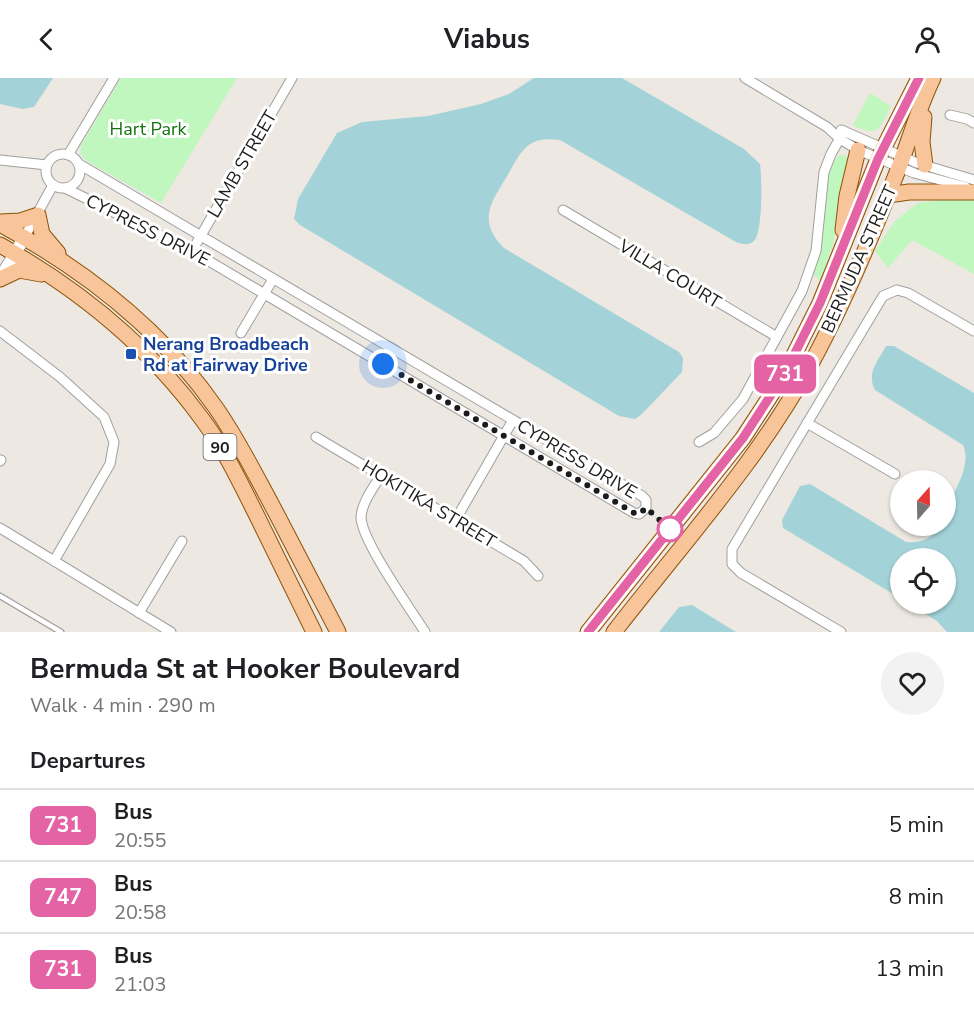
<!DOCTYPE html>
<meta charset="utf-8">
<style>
:root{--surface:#fff;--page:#f2f2f2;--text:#202124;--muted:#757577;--line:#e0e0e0}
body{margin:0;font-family:"Nunito Sans",sans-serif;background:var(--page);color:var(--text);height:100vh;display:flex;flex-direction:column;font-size:22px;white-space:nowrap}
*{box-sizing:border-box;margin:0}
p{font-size:20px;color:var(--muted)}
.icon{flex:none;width:33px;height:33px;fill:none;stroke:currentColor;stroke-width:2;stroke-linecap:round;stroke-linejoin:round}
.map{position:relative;height:554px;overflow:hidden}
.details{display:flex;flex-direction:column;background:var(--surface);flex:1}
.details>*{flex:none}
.badge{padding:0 12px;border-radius:9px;font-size:21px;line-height:39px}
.needle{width:39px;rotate:20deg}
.fabs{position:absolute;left:890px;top:392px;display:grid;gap:12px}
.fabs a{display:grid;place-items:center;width:66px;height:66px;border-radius:50%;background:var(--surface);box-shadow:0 2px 4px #0004;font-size:30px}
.you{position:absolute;width:30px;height:30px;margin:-15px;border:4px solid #fff;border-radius:50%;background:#1a73e8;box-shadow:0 0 0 9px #1a73e833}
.map>.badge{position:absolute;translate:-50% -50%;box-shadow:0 0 0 3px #fff}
h2{padding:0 30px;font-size:22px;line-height:54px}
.round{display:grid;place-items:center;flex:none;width:63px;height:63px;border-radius:32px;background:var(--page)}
.headline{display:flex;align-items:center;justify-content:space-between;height:102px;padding:0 30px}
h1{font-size:28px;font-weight:700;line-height:45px}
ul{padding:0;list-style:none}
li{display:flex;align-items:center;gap:18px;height:72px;padding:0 30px;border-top:2px solid var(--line)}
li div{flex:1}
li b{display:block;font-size:22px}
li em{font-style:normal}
li .badge{min-width:66px;font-weight:700;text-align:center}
header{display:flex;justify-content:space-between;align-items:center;height:78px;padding:0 30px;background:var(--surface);font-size:27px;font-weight:700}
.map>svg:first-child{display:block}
.park{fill:#c0f7be}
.water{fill:#a3d3d9}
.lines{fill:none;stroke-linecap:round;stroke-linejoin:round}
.service-casing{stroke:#9f9f9f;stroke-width:7}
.minor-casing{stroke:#9f9f9f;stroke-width:11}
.tertiary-casing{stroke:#9f9f9f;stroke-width:14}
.primary-casing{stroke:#8e5105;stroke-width:17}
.service{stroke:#fff;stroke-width:4.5}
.minor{stroke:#fff;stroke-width:9}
.tertiary{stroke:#fff;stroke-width:12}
.primary{stroke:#f8c59b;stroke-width:15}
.line-casing{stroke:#fff;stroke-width:14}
.line{stroke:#e463a4;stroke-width:9}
.walk{stroke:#1b1b1b;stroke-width:6;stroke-dasharray:0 10.8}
.transit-dot{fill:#1a4fb4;stroke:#fff;stroke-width:2}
.stop-dot{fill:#fff;stroke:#e463a4;stroke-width:3}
.labels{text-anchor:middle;stroke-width:6;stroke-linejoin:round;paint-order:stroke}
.shield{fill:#fff;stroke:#5f5f5f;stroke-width:1.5}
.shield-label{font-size:16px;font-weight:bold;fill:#1b1b1b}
.park-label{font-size:18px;fill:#12740f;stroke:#fff}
.street-label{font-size:18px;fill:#1b1b1b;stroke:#fff}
.transit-label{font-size:18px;font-weight:bold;fill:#164399;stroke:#fff;text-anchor:start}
</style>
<header><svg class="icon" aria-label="back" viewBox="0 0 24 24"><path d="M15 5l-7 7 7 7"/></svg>Viabus<svg class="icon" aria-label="person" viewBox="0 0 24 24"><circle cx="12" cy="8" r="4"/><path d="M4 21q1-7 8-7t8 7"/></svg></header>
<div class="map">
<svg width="974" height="554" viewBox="0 0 974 554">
<rect width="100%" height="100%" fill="#ede8e1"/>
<!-- park -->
<g class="park">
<polygon points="121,0 237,0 161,125 85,82 80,75 82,66"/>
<path d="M870 15 891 28C880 49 879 61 853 47Z"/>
<polygon points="839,77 845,77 849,81 833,167 820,202 814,197 826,124 829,94 833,84"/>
<polygon points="963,119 974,119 974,196 912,162 888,190 875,173 895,143 918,125"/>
</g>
<!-- water -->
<g class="water">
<polygon points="0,0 53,0 34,29 22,31 0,26"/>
<path d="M534 0H622L744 71 760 86C762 100 763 154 754 163 748 168 742 166 736 164L560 62C550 61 541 60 532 65 521 71 515 84 509 95 492 123 476 142 504 170L679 274 683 280 682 294 642 336 635 341 619 338 300 147 294 141 298 121 337 55 362 44 428 38 481 26 509 16Z"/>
<path d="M886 268H894L974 315V554H947L937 543 908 525H945V480H900V520L783 450 782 442 800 408 810 406 906 464C922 465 932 461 940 447H945C945 419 974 394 963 367L875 312C866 295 878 283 886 268Z"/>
<polygon points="692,527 736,554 659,554 679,529"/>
</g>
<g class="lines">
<!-- service casing -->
<g class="service-casing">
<polyline id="service" points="0,518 61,554"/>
</g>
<!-- minor casing -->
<g class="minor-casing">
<g id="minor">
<polyline points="745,0 827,49 840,61 858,72 914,95 966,109"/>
<polyline points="950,37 967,41 974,45"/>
<polyline points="841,52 917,85 974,102"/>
<circle cx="63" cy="93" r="17"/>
<polyline points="68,77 114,0"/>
<polyline points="0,82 47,87"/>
<polyline points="65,110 192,173 634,435 639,436 646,430 646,422 642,418 79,86"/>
<polyline points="563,132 777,259"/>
<polyline points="24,160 53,107"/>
<polyline points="192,173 292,0"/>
<polyline points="0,253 60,299 104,339 114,364 110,386 54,483"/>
<polyline points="241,255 273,201"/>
<polyline points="807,345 895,396"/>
<polyline points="316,359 524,483 538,498"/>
<polyline points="699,364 714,355 743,321 802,213 816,173 824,94 831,76 844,53"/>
<polyline points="0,383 1,382"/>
<path d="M381 397C374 409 362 424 361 439 361 462 411 532 425 554"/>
<polyline points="456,441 513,342"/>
<polyline points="0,450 171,554"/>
<polyline points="139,535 182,463"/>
<polyline points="841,554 741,495 732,486 732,471 883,218 897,212 908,215 974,253"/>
</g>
</g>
<!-- tertiary casing -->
<g class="tertiary-casing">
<polyline id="tertiary" points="0,201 24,160"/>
</g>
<!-- primary casing -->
<g class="primary-casing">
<g id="primary">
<polyline points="924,39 922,64 925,87"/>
<polyline points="888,117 909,114 974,114"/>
<polyline points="0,144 20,143 38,137 42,156 58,175"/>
<path d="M0 146C85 192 161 251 216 330 239 363 256 398 275 433 296 473 317 514 338 554"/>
<polyline points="843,152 847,118 858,72"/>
<path d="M0 167C79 211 148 267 202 341 223 369 238 400 254 432 274 472 294 513 314 554"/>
<polyline points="0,201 19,192 41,196"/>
<polyline points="588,554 743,360 784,297 820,225 878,81 919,0"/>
<path d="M614 554C682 466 759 382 812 284 844 225 870 163 894 102 908 68 917 33 933 0"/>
</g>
</g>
<!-- service -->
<use href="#service" class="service"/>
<!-- minor -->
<use href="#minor" class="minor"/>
<!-- tertiary -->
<use href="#tertiary" class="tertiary"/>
<!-- primary -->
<use href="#primary" class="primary"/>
</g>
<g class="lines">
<!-- line casing -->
<g class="line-casing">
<polyline id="line" points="588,554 743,360 784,297 820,225 878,81 919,0"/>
</g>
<!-- line -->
<use href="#line" class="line"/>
<!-- walk -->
<polyline class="walk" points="383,286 634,435 639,436 646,430 670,451"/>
</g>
<!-- markers -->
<rect class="transit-dot" x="125" y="270" width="12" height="12" rx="3"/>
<circle class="stop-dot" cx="670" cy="451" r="12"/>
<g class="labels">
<!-- shield labels -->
<rect class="shield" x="203.5" y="356" width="33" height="26" rx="4.5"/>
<g class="shield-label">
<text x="220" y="375">90</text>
</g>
<!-- park labels -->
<g class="park-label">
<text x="148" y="57">Hart Park</text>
</g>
<!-- street labels -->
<g class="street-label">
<text transform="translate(242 86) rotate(-60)" y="6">LAMB STREET</text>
<text transform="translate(148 152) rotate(27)" y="6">CYPRESS DRIVE</text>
<text transform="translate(859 181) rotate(-66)" y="6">BERMUDA STREET</text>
<text transform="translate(670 196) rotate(31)" y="6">VILLA COURT</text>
<text transform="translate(577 381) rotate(31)" y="6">CYPRESS DRIVE</text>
<text transform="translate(429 426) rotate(31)" y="6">HOKITIKA STREET</text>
</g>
<!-- transit labels -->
<g class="transit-label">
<text x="143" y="272">Nerang Broadbeach<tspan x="143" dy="21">Rd at Fairway Drive</tspan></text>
</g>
</g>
</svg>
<div class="fabs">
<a><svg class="needle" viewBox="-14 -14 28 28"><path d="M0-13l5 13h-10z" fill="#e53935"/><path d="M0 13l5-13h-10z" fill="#757577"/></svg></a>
<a><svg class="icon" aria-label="locate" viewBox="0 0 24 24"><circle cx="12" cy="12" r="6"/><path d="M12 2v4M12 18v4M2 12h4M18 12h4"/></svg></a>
</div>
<div class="you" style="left:383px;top:286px"></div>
<b class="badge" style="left:785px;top:296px;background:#e463a4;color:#fff">731</b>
</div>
<section class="details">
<div class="headline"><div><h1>Bermuda St at Hooker Boulevard</h1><p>Walk · 4 min · 290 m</p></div><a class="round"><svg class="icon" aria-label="heart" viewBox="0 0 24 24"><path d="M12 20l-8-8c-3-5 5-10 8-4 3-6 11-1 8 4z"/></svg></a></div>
<h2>Departures</h2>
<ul>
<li><span class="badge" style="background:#e463a4;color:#fff">731</span><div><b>Bus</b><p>20:55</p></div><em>5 min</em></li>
<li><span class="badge" style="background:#e463a4;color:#fff">747</span><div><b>Bus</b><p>20:58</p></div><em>8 min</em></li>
<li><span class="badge" style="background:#e463a4;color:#fff">731</span><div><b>Bus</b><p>21:03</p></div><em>13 min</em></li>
</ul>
</section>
